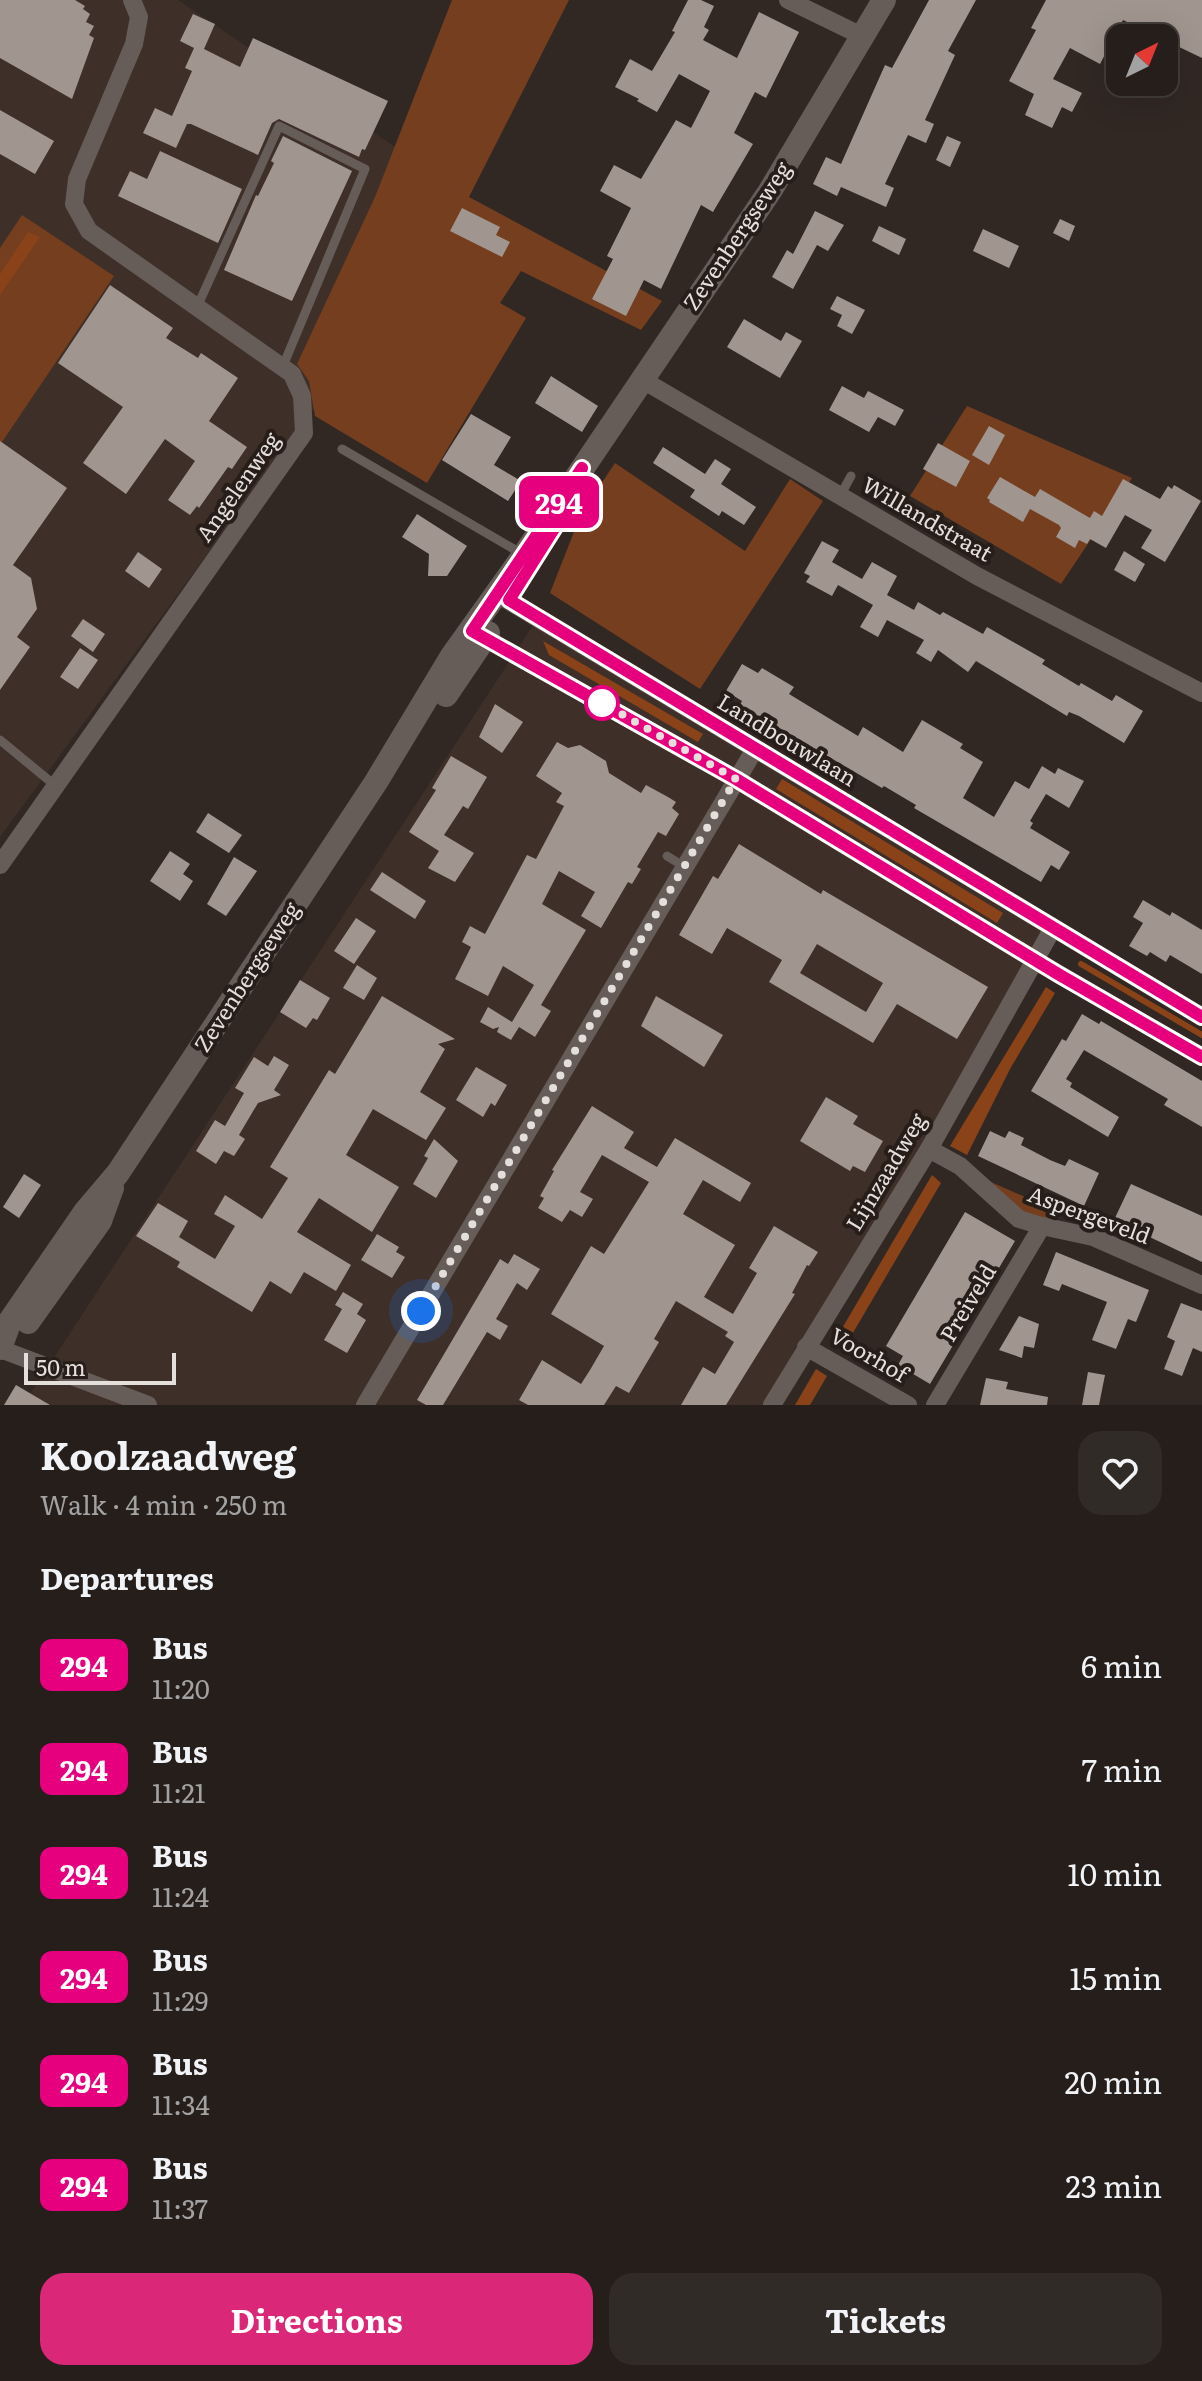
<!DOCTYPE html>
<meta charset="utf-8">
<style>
:root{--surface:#251e1b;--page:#312b28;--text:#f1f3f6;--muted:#a3a2a3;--line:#423c3a;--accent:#db2777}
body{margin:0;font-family:Literata,serif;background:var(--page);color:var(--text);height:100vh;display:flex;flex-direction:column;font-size:30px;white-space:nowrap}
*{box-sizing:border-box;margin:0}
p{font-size:26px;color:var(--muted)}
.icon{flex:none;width:44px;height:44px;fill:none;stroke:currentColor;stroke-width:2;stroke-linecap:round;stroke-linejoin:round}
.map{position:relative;height:1405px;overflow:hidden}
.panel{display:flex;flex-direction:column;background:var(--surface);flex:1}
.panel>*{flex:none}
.badge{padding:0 16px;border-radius:12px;font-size:28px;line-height:52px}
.needle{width:52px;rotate:43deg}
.controls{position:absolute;left:1106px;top:24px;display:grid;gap:16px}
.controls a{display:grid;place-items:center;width:72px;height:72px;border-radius:16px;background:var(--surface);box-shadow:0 8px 32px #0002,0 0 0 2px var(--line);font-size:40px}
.scale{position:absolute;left:24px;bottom:20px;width:152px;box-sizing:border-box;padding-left:8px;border:4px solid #e5dfdc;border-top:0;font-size:22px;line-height:28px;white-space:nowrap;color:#e5dfdc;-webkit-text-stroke:6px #271e1a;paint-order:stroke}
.you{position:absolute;width:40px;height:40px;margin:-20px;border:6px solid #fff;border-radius:50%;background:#1a73e8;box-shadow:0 0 0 12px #1a73e833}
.map>.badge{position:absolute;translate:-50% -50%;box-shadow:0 0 0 4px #fff}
h2{padding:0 40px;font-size:30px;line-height:72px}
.round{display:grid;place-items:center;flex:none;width:84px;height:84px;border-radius:24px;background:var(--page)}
.summary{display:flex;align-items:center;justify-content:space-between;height:136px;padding:0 40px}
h1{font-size:38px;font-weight:700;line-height:60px}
.primary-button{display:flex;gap:16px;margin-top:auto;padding:16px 40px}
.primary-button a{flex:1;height:92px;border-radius:24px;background:var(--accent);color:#fff;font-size:32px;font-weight:700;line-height:92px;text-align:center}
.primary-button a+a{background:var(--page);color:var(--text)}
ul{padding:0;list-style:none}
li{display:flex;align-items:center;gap:24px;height:104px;padding:0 40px}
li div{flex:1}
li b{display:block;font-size:30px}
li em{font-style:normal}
li .badge{min-width:88px;font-weight:700;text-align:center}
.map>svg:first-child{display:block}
.built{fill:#3e2f28}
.green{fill:#753e1f}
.water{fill:#8a4319}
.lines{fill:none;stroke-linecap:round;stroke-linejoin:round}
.stream{stroke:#8a4319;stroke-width:6}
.building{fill:#a0958f;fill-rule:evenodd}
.service{stroke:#665c58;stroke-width:9}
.minor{stroke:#665c58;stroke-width:18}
.tertiary{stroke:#665c58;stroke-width:24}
.line-casing{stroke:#fff;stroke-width:18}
.line{stroke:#e6007e;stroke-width:12}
.walk{stroke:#e5dfdc;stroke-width:8;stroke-dasharray:0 14.4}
.stop-dot{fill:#fff;stroke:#e6007e;stroke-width:4}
.labels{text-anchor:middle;stroke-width:8;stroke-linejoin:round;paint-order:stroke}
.street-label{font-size:22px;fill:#e5dfdc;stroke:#271e1a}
</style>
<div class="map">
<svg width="1202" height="1405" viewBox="0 0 1202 1405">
<rect width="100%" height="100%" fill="#312824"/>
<!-- built -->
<g class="built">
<polygon points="0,0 178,0 469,197 0,837"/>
<polygon points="543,610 1061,922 777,1405 23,1405"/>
</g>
<!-- green -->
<g class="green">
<polygon points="452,0 569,0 469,197 662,301 641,330 521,271 500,303 526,318 427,483 315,416 309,381 297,364 375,197"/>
<polygon points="22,215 114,276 0,445 0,248"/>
<polygon points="967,406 1132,478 1061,584 910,496"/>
<polygon points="615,463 745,551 790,479 823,501 700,689 550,593 581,514"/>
<polygon points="982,1178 1059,1212 1049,1220 1023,1213"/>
</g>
<!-- water -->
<g class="water">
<polygon points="28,232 40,237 0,295 0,274"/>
<polygon points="543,641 703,734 698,742 549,655"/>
<polygon points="782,779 1003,913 997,923 776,789"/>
<polygon points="1046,987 1055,993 1010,1069 967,1155 950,1146"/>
<polygon points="932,1175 941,1183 844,1348 834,1342"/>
<polygon points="816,1369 827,1376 810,1405 795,1405"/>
</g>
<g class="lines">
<!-- stream -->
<polyline class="stream" points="1081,964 1202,1035"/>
</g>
<!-- building -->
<g class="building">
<polygon points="0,0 75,0 85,6 83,9 90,14 86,22 94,26 89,35 94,38 72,99 0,58"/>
<polygon points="688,0 701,0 714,6 704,27 709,30 703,40 737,58 759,12 799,32 766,98 755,92 734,133 753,144 713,212 701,205 661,289 644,280 626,316 592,299 613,259 607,256 631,208 600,191 614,165 641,179 676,120 691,128 710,91 679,74 657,112 637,101 639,99 615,87 630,59 652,71 675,32 672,31"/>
<polygon points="929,0 976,0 948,51 955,55 925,120 934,124 926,143 908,135 885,184 894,188 886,207 841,187 837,196 813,184 826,157 841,164 885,65 892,68"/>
<polygon points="1046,0 1202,0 1202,58 1123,20 1100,64 1070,48 1053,79 1082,93 1072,112 1062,107 1052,128 1025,115 1034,94 1009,81 1036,30 1031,28"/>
<polygon points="193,14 215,24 204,49 240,67 253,38 388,101 365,150 362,149 359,157 279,119 272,123 258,155 191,124 187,124 176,148 143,133 155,108 172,116 192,71 185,68 194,48 180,41"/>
<polygon points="0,110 54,141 35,174 0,154"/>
<polygon points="283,136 352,171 292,301 224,270 256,195 258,196 274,163 271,161"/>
<polygon points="947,136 961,142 950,167 936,160"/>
<polygon points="160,151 242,189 218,243 118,196 130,171 147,179"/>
<polygon points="462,208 500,227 496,235 510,242 502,257 450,231"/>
<polygon points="815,211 844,225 828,251 817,245 793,289 772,277 787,250 793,254"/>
<polygon points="1060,219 1075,226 1069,241 1053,233"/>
<polygon points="879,226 906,239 899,255 872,241"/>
<polygon points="983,229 1019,246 1009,268 973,251"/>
<polygon points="110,285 173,328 166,338 198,358 201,353 238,378 209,421 247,447 232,469 228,467 199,508 197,506 190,515 168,500 195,461 165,439 126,494 83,463 123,407 58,363"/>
<polygon points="837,296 865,310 852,334 837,326 842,315 830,309"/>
<polygon points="744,319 781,341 786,332 802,341 780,378 727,347"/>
<polygon points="551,376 598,406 582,432 535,403"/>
<polygon points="842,386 864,398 868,391 904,410 895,426 878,417 869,432 829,410"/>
<polygon points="471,414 511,437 494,465 521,481 508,501 442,460"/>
<polygon points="989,426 1005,435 989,465 972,455"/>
<polygon points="0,441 67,488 13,565 31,578 37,609 17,637 30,647 0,690"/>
<polygon points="938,443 970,461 956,487 923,469"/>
<polygon points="663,447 705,474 715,459 731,469 721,484 756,507 744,525 722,511 719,516 690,497 695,490 653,463"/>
<polygon points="1000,477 1035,497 1040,489 1090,518 1094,511 1102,516 1123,479 1160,499 1168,486 1172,489 1174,485 1201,501 1165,562 1141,548 1152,530 1125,515 1106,548 1090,539 1087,544 1079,540 1075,548 1056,537 1061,528 1059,525 1030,509 1023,522 989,502 990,500 987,498"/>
<polygon points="417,514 467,546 447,576 428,576 429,554 402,537"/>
<polygon points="822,541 839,550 832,562 862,579 872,562 897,576 887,595 914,610 918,602 940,615 943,612 983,634 987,627 1045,660 1042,664 1079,686 1081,683 1112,701 1116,695 1143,711 1124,743 1079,716 1069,712 1067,716 976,661 968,672 938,650 931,662 916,653 924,640 887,620 878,637 860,627 873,605 838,585 832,596 806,582 810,576 804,573"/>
<polygon points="1124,551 1145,564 1135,582 1114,570"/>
<polygon points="138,552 162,569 149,588 125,571"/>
<polygon points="83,619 105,634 93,652 71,636"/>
<polygon points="80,648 98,660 78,689 60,677"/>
<polygon points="742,664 758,673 762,668 794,687 789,694 858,736 863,727 903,752 922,720 963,744 960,748 983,762 963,798 994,817 1015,781 1029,789 1042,766 1055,774 1058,768 1084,781 1069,808 1046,794 1030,821 1033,823 1030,828 1070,852 1059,870 1051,865 1041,882 914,808 916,805 884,786 882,788 836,761 740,705 742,701 726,691"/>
<polygon points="495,704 523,722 502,753 479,737"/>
<polygon points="557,742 568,748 580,745 606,761 609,773 641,793 646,785 668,797 676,802 672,808 679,814 666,836 658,832 637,867 641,869 632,884 628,882 601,928 581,916 595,892 559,871 542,904 586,930 541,1005 551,1011 535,1037 519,1027 511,1040 497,1032 499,1027 493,1029 480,1022 488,1007 512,1022 534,985 503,966 488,996 455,979 471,947 462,942 470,926 485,934 527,855 536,859 564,806 556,802 562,793 536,776"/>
<polygon points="451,756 487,777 468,809 463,806 444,835 474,853 455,882 428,868 439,851 409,832 436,790 432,788"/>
<polygon points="208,813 242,835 229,853 196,832"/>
<path d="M739 844 821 894 823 890 988 987 957 1039 897 1004 873 1043 769 982 782 960 727 928 712 954 679 935 713 876 718 879ZM817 944 883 983 866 1012 800 973Z"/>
<polygon points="170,851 190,864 183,874 193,881 180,901 150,881"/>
<polygon points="234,857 257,871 226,916 207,904"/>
<polygon points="382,872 426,901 415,919 370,890"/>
<polygon points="1143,900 1170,916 1172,912 1202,930 1202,974 1170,955 1166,962 1150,952 1147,956 1129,946 1143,923 1133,917"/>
<polygon points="356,918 376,931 354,964 334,951"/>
<polygon points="357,965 377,978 364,1000 343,988"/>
<polygon points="300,980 330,998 317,1020 313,1018 306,1028 280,1012"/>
<polygon points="382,996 455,1039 438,1044 445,1049 420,1092 446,1108 426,1140 373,1109 346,1155 399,1187 372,1232 319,1198 297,1232 351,1265 336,1291 304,1272 291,1294 270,1281 252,1312 177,1267 180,1262 136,1236 158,1203 188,1221 179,1237 215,1259 235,1226 214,1214 225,1195 262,1219 288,1178 270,1167 329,1070 335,1074"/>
<polygon points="656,996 723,1035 704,1067 641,1026"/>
<polygon points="1082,1014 1099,1024 1101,1021 1202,1081 1202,1127 1164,1105 1168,1099 1084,1050 1066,1079 1072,1083 1070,1087 1119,1117 1108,1137 1031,1091 1062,1039 1066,1041"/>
<polygon points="274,1056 289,1065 274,1090 281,1095 258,1103 239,1135 245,1139 234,1156 224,1151 216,1164 196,1151 215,1120 225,1126 244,1093 235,1088 254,1057 268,1066"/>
<polygon points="476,1067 507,1085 495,1106 491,1103 483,1117 456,1100"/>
<polygon points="826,1097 858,1116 853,1124 883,1141 865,1172 853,1166 850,1171 800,1141"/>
<polygon points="592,1106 634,1132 624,1148 657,1167 675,1138 751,1183 740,1202 703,1180 683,1214 735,1245 704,1297 733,1314 757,1273 749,1268 774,1226 818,1252 809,1266 807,1265 792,1293 795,1294 726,1405 681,1405 703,1367 715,1374 734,1342 725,1336 728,1332 676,1301 654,1339 659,1342 629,1393 616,1386 604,1405 528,1405 519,1400 542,1360 581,1384 590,1370 604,1346 551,1314 591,1246 604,1254 649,1182 602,1155 580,1192 593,1199 582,1217 570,1210 562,1222 538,1208 544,1198 540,1196 554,1171 552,1170"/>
<polygon points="990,1131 1005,1138 1009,1131 1024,1138 1021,1145 1050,1160 1065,1166 1069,1159 1099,1173 1084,1206 978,1156"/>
<polygon points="434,1139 458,1161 436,1198 413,1184 428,1158 424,1156"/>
<polygon points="24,1174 41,1185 19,1218 3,1207"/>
<polygon points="1131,1184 1202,1216 1202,1262 1114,1220"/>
<polygon points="965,1212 1015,1241 930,1384 898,1365 903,1356 886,1346"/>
<polygon points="377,1234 399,1247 396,1252 405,1257 392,1278 361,1260"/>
<polygon points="1056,1252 1149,1290 1136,1322 1128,1319 1116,1349 1092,1340 1107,1302 1062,1284 1059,1291 1043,1285"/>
<polygon points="514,1254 540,1269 527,1290 517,1283 496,1319 508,1326 500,1340 487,1332 443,1405 426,1405 417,1400 500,1259 508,1264"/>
<polygon points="343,1292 363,1304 357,1314 366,1320 347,1353 324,1340 342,1309 335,1305"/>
<polygon points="1181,1303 1202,1311 1202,1352 1193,1348 1182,1376 1164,1369 1175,1341 1167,1337"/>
<polygon points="1019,1316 1039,1324 1034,1348 1024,1346 1022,1358 999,1350"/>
<polygon points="1088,1372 1105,1375 1099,1405 1082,1405"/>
<polygon points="986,1378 1008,1382 1006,1389 1048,1397 1047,1405 980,1405"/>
<polygon points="16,1385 50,1405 4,1405"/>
</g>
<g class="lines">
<!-- service -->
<g class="service">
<polyline points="198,305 279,126 365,169 283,366"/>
<polyline points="342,449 524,555"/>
<polyline points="840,496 851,476"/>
<polyline points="0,740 57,787"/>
<polyline points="667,856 685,867"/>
</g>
<!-- minor -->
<g class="minor">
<polyline points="788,0 864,37"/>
<polyline points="641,379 977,576 1202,693"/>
<polyline points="497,594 1202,1017"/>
<polyline points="474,632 736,779 1036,961 1202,1057"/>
<polyline points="0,865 304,433 302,396 292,374 89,231 74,204 77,179 134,44 139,17 132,0"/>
<polyline points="929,1149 960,1166 1019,1219 1042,1226 1093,1237 1202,1285"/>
<polyline points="806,1347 908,1405"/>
<polyline points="0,1349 148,1405"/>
<polyline points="365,1405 755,749"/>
<polyline points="772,1405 929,1149 1053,928"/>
<polyline points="935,1405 1042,1226"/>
</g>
<!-- tertiary -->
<g class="tertiary">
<polyline points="446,695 488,633"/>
<polyline points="28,1322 100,1221 112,1188"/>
<polyline points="0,1348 10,1321 85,1212 118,1173 376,782 452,656 524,555 770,191 884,0"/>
</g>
</g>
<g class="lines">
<!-- line casing -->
<g class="line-casing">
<polyline id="line" points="1202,1017 509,600 562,516 582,468 472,631 736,779 1058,974 1202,1057"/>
</g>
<!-- line -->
<use href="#line" class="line"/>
<!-- walk -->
<polyline class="walk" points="421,1311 736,779 602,703"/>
</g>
<!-- markers -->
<circle class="stop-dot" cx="602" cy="703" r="16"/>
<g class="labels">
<!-- street labels -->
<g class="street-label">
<text transform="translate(737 236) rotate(-56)" y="8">Zevenbergseweg</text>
<text transform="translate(238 487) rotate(-55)" y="8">Angelenweg</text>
<text transform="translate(927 519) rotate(30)" y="8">Willandstraat</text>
<text transform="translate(787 740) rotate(31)" y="8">Landbouwlaan</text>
<text transform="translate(247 977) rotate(-57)" y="8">Zevenbergseweg</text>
<text transform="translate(886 1172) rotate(-59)" y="8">Lijnzaadweg</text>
<text transform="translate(1089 1215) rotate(20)" y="8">Aspergeveld</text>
<text transform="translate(968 1303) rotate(-59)" y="8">Preiveld</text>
<text transform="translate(869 1355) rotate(30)" y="8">Voorhof</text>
</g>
</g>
</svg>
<div class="controls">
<a><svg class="needle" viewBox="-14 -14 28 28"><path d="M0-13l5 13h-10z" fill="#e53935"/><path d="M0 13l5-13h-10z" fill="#a3a2a3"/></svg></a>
</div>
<div class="scale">50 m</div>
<div class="you" style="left:421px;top:1311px"></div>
<b class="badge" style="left:559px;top:502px;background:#e6007e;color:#fff">294</b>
</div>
<section class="panel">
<div class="summary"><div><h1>Koolzaadweg</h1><p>Walk · 4 min · 250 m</p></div><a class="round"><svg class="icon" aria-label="heart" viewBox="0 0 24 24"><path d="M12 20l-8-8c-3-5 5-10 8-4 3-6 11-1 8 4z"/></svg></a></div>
<h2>Departures</h2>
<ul>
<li><span class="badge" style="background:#e6007e;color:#fff">294</span><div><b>Bus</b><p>11:20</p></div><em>6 min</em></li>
<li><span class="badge" style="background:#e6007e;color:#fff">294</span><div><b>Bus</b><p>11:21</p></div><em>7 min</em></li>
<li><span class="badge" style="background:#e6007e;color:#fff">294</span><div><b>Bus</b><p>11:24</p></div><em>10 min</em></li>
<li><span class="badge" style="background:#e6007e;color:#fff">294</span><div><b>Bus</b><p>11:29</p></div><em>15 min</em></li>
<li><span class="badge" style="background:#e6007e;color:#fff">294</span><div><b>Bus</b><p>11:34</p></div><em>20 min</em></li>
<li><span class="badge" style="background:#e6007e;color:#fff">294</span><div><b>Bus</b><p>11:37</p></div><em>23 min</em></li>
</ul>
<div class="primary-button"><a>Directions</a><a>Tickets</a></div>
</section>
